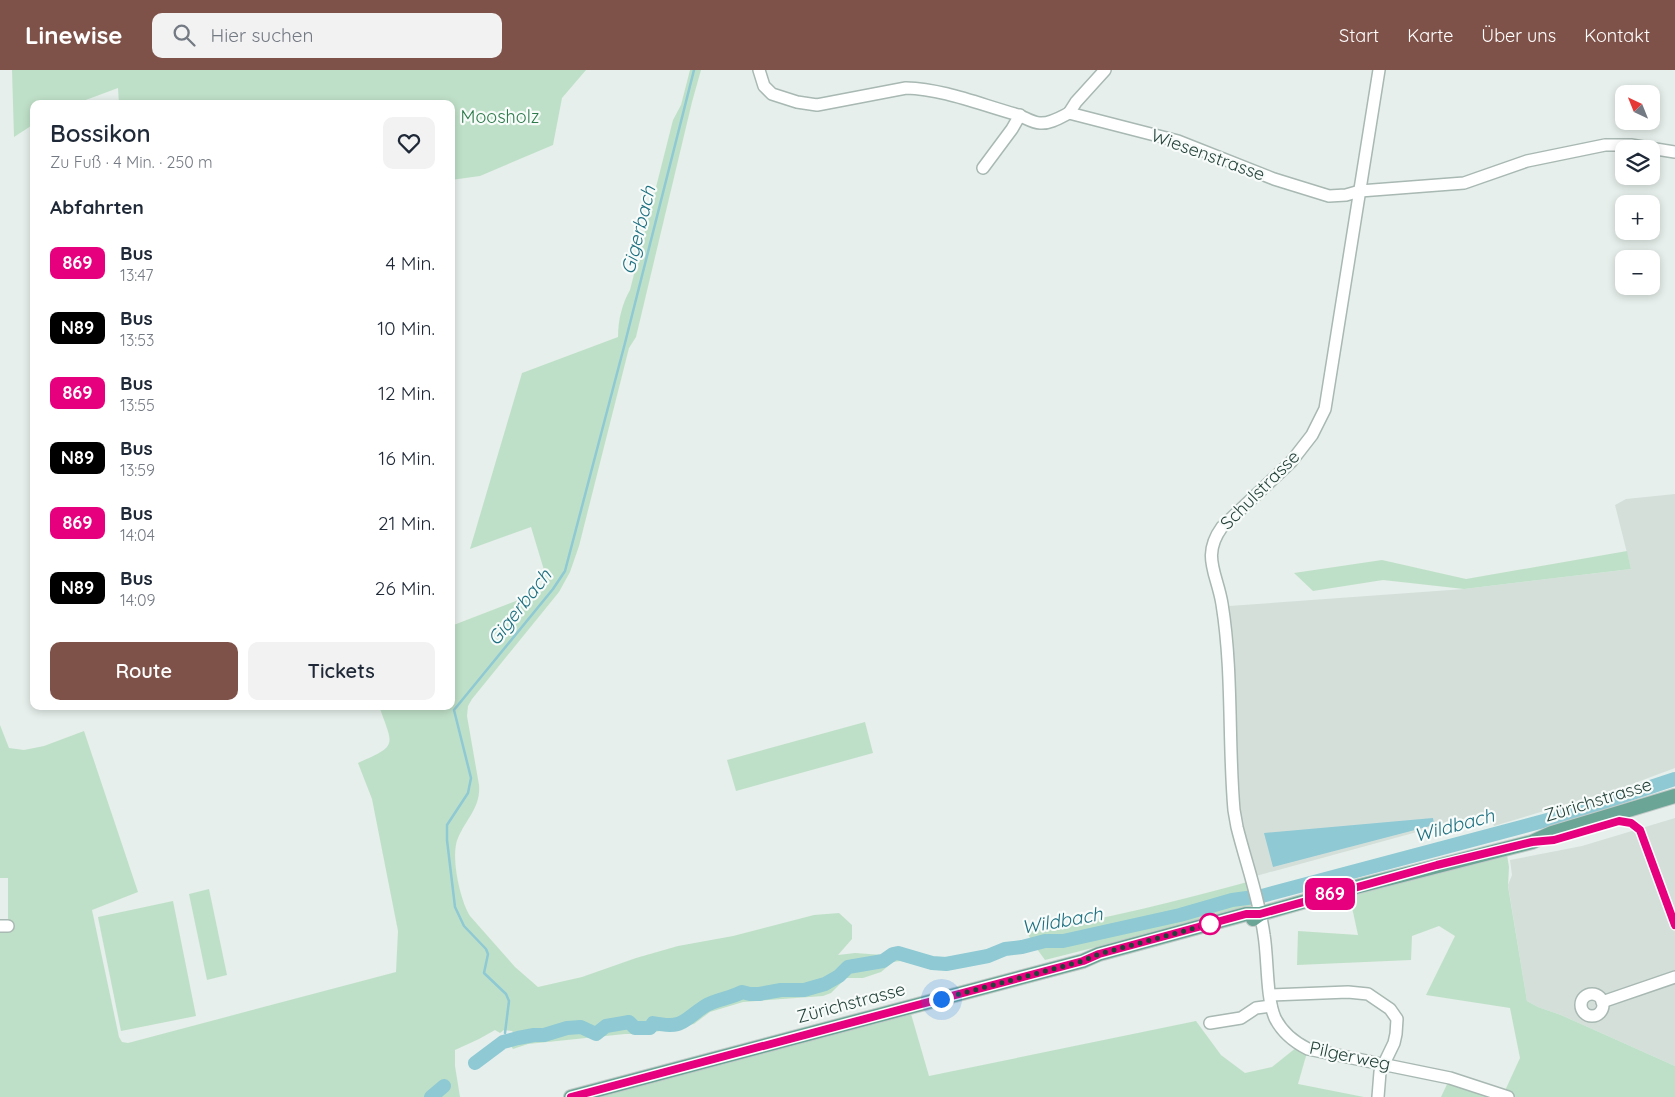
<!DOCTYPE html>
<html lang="de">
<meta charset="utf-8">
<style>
:root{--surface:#fff;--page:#f2f2f3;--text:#1f2937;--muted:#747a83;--accent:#7f5249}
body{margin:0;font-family:Quicksand,sans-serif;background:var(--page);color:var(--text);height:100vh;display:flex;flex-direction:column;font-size:19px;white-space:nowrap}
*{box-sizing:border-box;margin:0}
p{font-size:16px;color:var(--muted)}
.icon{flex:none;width:28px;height:28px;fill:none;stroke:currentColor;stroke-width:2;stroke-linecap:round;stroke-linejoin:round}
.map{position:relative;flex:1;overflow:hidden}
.drawer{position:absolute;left:30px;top:30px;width:425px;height:610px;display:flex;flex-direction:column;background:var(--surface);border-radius:10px;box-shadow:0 2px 8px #0003}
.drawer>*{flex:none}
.badge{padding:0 10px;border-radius:8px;font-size:18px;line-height:32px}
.needle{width:32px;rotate:317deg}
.fabs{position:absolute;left:1615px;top:15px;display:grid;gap:10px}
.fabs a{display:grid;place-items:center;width:45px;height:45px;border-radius:10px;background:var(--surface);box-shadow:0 2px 8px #0003;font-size:25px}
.you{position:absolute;width:25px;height:25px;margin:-12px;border:4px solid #fff;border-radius:50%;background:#1a73e8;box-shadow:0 0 0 8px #1a73e833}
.map>.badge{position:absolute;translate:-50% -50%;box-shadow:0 0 0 2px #fff}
h2{padding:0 20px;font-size:19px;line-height:45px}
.round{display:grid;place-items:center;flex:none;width:52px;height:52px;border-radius:10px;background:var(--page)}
.head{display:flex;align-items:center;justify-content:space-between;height:85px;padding:0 20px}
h1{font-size:24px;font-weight:600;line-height:38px}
.cta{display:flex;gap:10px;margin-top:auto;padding:10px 20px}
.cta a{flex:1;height:58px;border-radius:10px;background:var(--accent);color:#fff;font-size:20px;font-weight:600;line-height:58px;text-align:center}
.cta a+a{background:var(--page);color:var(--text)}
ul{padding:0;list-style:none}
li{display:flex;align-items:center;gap:15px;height:65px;padding:0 20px}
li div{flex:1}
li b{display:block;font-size:19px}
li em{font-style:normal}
li .badge{min-width:55px;font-weight:700;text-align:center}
header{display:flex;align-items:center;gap:30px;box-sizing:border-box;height:70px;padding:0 25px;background:var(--accent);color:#fff}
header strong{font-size:24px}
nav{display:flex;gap:28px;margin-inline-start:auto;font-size:18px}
.search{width:350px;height:45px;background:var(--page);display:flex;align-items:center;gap:12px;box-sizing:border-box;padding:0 18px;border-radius:10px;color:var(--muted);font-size:19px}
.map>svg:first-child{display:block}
.built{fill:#d4dfda}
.green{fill:#bfe0c8}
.water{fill:#8ec9d4}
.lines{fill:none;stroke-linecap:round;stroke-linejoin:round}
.stream{stroke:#8ec9d4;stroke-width:2.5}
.river{stroke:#8ec9d4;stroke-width:14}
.minor-casing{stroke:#a8b8b2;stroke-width:14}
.major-casing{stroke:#c2cac8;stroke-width:16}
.minor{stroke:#fff;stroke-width:11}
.major{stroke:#6aa596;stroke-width:14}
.line-casing{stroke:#fff;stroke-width:11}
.line{stroke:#e6007e;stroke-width:8}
.walk{stroke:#24423a;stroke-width:5;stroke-dasharray:0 9}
.stop-dot{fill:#fff;stroke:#e6007e;stroke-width:2.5}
.labels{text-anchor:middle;stroke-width:4.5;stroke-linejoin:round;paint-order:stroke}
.park-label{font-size:18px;fill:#2d7a4b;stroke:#f7fbf9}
.street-label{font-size:18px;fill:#24423a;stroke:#f7fbf9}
.water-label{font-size:19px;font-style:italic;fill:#1c6f80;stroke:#f7fbf9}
</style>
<header>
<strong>Linewise</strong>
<div class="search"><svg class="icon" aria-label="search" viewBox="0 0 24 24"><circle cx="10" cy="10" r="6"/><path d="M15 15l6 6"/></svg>Hier suchen</div>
<nav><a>Start</a><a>Karte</a><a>Über uns</a><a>Kontakt</a></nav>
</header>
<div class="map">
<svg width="1675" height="1027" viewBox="0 0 1675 1027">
<rect width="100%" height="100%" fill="#e6efeb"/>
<!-- built -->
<g class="built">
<polygon points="1675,424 1675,698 1624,717 1494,756 1490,742 1256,806 1241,748 1229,536 1464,519 1631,499 1615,435 1626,429"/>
<polygon points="1675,748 1675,996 1561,945 1538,937 1527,931 1508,815 1512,805 1510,790 1582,776"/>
</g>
<!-- green -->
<g class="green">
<polygon points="12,0 586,0 562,28 553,75 480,106 451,110 451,34 119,34 118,18 75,34 34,34 34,54 14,67"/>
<path d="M690 0H701L692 32 636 267 629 278 579 476 570 502 559 522 472 629 468 636 467 646 479 715C481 737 466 749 458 768 450 785 460 830 470 846L515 897 538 917 582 907 636 888 678 876 733 866 814 845 839 843 852 855V869L838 885 855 883 883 885 892 880 907 881 940 889 975 883 1005 873 1031 870 1027 862C1103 850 1177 831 1251 811L1258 836 1045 890 1037 879 1018 881 996 888 946 898 921 896 901 891 893 892 881 902 863 908H846L831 923 823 926 743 932 710 942 694 954 645 964H625L528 974 513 979 509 973 518 968 512 961 504 960 500 963 495 960 479 969 455 980V996L460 1027H0V856H8V808H0V655L9 678 24 680 44 676 84 661 138 822 92 840 119 967 122 972 128 973 396 902 398 861 372 729 358 693C399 675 393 676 379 636H451V556L534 524 544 510V500L531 457 470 479 522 303 618 267C618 250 622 234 630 220L673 50 681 35Z"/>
<polygon points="1627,481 1631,499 1464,519 1383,510 1313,521 1294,503 1382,490 1466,509"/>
<polygon points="865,652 873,683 736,721 727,690"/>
<polygon points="1506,779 1509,797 1508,816 1527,931 1538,937 1561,945 1675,996 1675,1027 1441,1027 1450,1008 1503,1025 1520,988 1510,938 1426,925 1455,866 1439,856 1412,866 1411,890 1297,895 1298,861 1358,865 1348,819"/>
<polygon points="209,819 227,905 207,910 189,824"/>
<polygon points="173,831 196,946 121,961 98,847"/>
<polygon points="909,937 929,1006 1196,951 1221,985 1245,1003 1272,997 1297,977 1308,979 1298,1014 1364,1027 571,1027"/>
</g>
<!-- water -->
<polygon class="water" points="1433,748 1434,755 1273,797 1264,763"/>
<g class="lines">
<!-- stream -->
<polyline class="stream" points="505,963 509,931 506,924 484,903 488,884 486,879 464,856 455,837 447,770 447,755 468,723 471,708 454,640 553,519 565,501 625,273 694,0"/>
<!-- river -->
<g class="river">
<path d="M475 993 503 972 518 968 534 965H544L567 958 581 957 596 964 606 956 629 952 635 958H650L653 953C684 959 682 951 705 936 714 930 731 928 742 922L750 924H759L781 920H804L825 914 839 906 848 897 883 891 893 884 898 883 932 893 946 894 988 886 1005 879 1022 877 1045 871H1063L1180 845 1232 830 1262 826 1566 745 1675 709"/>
<polyline points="431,1027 444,1016"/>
</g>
<!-- minor casing -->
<g class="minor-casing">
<g id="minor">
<path d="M759 0 764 16 772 24 797 32 817 35 906 18C943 19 979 34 1015 44 1023 46 1032 53 1040 53 1050 54 1061 47 1069 43L1178 71 1274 109 1329 126 1346 125 1360 121 1464 113 1527 91 1605 75H1631L1675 82"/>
<path d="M1379 0 1325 339 1312 365 1291 392 1222 457C1201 486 1217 503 1222 534 1233 602 1228 671 1234 740L1237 757C1246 793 1259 828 1264 865 1268 888 1266 927 1275 948 1282 962 1294 972 1308 979L1450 1008 1508 1027"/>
<polyline points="1069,43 1076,32 1105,0"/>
<polyline points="983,98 1012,59 1020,45"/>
<polyline points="0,856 8,856"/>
<circle cx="1592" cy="935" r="11"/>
<polyline points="1271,925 1348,922 1368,924 1390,939 1397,949 1396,964 1394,973 1380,1002 1378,1027"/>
<polyline points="1602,932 1675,907"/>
<polyline points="1210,953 1241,948 1256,938 1271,936"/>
</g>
</g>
<!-- major casing -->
<g class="major-casing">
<g id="major">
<polyline points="1253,849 1260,844 1348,819 1532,772 1552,763 1675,726"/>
<polyline points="571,1027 1083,891 1099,884 1246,844 1260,844"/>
</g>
</g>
<!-- minor -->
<use href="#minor" class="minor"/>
<!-- major -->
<use href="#major" class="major"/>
</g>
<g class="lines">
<!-- line casing -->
<g class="line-casing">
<polyline id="line" points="571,1027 1083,891 1099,884 1246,844 1260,844 1437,795 1532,772 1554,770 1619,751 1631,753 1640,760 1675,855"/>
</g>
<!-- line -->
<use href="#line" class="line"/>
<!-- walk -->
<polyline class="walk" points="941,929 1083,891 1099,884 1210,854"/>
</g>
<!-- markers -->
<circle class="stop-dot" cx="1210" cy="854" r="10"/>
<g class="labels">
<!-- park labels -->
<g class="park-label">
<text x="500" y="53">Moosholz</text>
</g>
<!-- street labels -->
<g class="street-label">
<text transform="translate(1208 85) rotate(20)" y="6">Wiesenstrasse</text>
<text transform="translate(1260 420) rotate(-45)" y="6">Schulstrasse</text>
<text transform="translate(1598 730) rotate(-17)" y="6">Zürichstrasse</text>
<text transform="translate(851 933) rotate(-15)" y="6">Zürichstrasse</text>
<text transform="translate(1350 986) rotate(12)" y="6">Pilgerweg</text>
</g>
<!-- water labels -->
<g class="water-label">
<text transform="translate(638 160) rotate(-76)" y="7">Gigerbach</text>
<text transform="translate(519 537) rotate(-52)" y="7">Gigerbach</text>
<text transform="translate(1454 755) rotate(-15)" y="7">Wildbach</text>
<text transform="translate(1062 850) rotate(-10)" y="7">Wildbach</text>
</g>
</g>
</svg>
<div class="fabs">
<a><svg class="needle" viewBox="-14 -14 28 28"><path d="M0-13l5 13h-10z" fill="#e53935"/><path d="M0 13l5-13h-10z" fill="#747a83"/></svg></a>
<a><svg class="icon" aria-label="layers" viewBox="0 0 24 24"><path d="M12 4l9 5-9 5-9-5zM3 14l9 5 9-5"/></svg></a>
<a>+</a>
<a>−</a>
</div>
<div class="you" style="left:941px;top:929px"></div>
<b class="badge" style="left:1330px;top:824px;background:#e6007e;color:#fff">869</b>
<section class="drawer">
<div class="head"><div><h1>Bossikon</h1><p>Zu Fuß · 4 Min. · 250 m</p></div><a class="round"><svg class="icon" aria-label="heart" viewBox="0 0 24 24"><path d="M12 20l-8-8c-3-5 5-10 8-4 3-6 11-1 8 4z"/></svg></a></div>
<h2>Abfahrten</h2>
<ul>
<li><span class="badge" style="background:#e6007e;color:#fff">869</span><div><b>Bus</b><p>13:47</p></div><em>4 Min.</em></li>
<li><span class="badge" style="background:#000;color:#fff">N89</span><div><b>Bus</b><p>13:53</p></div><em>10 Min.</em></li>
<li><span class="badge" style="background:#e6007e;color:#fff">869</span><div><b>Bus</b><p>13:55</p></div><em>12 Min.</em></li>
<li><span class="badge" style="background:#000;color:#fff">N89</span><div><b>Bus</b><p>13:59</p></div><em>16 Min.</em></li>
<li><span class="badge" style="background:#e6007e;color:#fff">869</span><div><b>Bus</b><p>14:04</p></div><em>21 Min.</em></li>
<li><span class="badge" style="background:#000;color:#fff">N89</span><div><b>Bus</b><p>14:09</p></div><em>26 Min.</em></li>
</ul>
<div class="cta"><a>Route</a><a>Tickets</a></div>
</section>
</div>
